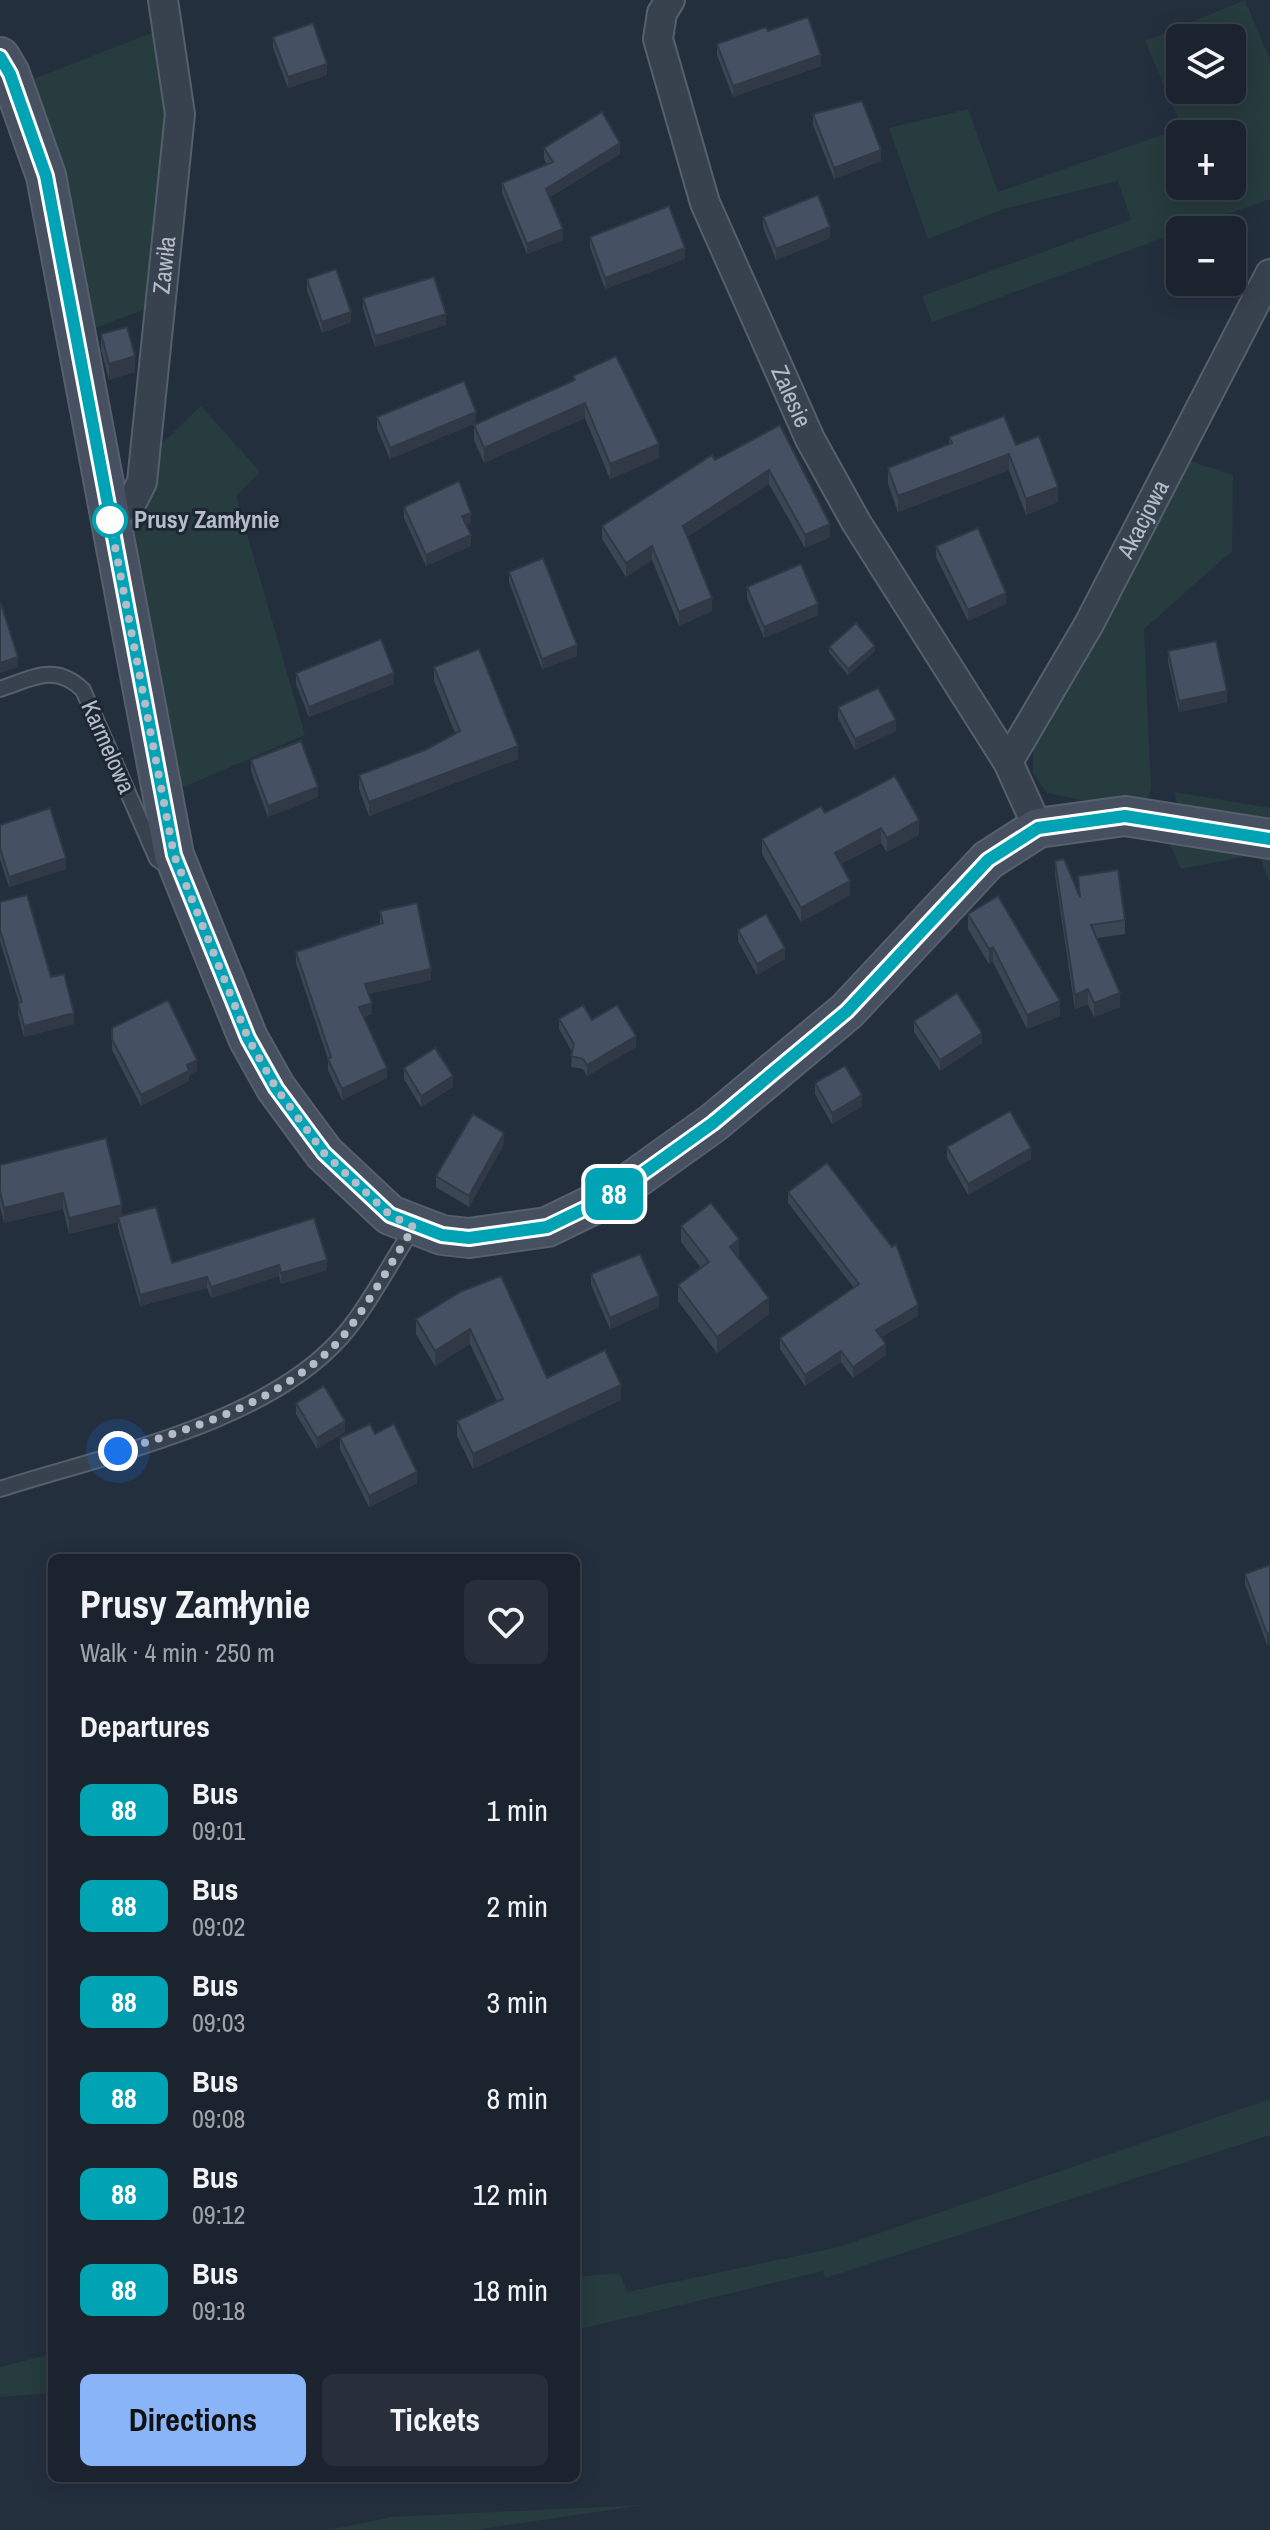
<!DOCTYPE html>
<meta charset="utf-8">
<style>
:root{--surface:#1b232e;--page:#282f3a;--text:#f1f3f6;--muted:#a0a4aa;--line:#39404a;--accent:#8ab4f8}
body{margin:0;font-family:"Archivo Narrow",sans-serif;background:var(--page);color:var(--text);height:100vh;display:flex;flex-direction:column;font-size:30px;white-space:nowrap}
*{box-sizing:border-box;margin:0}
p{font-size:26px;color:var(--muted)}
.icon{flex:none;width:44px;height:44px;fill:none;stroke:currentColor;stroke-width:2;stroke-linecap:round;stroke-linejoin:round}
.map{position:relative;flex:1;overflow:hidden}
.sheet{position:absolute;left:48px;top:1554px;width:532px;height:928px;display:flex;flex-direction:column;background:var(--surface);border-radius:12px;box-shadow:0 4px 20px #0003,0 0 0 2px var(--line)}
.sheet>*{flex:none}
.badge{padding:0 16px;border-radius:12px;font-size:28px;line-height:52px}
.buttons{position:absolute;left:1166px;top:24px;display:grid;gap:16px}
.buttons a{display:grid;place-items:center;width:80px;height:80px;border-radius:12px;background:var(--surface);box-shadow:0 4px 20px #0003,0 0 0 2px var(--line);font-size:40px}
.you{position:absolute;width:40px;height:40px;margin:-20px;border:6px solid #fff;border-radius:50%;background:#1a73e8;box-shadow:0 0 0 12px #1a73e833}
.map>.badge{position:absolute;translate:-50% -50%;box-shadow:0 0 0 4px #fff}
h2{padding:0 32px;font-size:30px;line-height:72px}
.round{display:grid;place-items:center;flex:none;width:84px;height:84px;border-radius:12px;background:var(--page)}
.headline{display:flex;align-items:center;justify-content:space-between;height:136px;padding:0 32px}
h1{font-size:38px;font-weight:800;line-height:60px}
.button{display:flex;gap:16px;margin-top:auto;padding:16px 32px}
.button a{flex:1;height:92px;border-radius:12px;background:var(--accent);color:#111;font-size:32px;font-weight:800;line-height:92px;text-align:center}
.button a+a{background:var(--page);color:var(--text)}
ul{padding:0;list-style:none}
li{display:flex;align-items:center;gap:24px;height:96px;padding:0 32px}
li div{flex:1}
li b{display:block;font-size:30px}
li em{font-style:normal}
li .badge{min-width:88px;font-weight:700;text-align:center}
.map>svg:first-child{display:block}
.green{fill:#263c3f;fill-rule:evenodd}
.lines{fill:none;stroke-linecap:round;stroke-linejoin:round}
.lane-casing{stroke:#565f6c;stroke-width:18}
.street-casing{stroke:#565f6c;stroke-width:32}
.secondary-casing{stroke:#565f6c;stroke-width:42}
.lane{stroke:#38414e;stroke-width:14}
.street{stroke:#38414e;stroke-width:28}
.secondary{stroke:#465061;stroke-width:38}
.wall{fill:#3b4654}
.shaded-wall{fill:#303945}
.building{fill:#455162;stroke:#303945;stroke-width:2}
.line-casing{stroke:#fff;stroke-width:18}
.line{stroke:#00a3b4;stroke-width:12}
.walk{stroke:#b4bcc9;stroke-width:8;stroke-dasharray:0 14.4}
.stop-dot{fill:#fff;stroke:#00a3b4;stroke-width:4}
.labels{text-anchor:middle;stroke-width:6;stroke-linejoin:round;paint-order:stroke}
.street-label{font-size:24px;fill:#b4bcc9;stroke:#1d2633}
.stop-label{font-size:24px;font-weight:bold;fill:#b4bcc9;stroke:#1d2633;text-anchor:start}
</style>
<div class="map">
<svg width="1270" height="2530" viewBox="0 0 1270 2530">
<rect width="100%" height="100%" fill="#242f3e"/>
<!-- green -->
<g class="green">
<path d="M1245 0 1270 60V199L932 322 922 296 1131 220 1118 181 1003 209 928 239 889 128 968 109 998 192 1182 128 1145 41ZM1180 38H1232V90H1180ZM1180 134H1232V186H1180Z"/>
<polygon points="164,28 176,116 156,305 85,332 31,80"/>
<polygon points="201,406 260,472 236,496 305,735 179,789 130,513 153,452"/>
<polygon points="1190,461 1233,475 1232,551 1144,629 1151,788 1147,801 1081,800 1047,793 1033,773 1033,738 1170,487"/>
<polygon points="1174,792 1270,808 1270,822 1178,806"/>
<polygon points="1165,833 1270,851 1270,885 1259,854 1181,869"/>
<polygon points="1270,2099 1270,2135 825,2278 823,2271 576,2330 576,2277 620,2273 627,2292 839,2247"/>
<polygon points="52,2354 52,2393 0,2397 0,2367"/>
<polygon points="644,2505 475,2530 329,2530 391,2517"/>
</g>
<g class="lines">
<!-- lane casing -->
<g class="lane-casing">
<g id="lane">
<path d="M0 689C33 678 55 663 83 690L157 859 166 865"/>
<path d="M0 1489C106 1455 258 1425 336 1343 364 1315 391 1261 414 1227"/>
</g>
</g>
<!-- street casing -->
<g class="street-casing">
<g id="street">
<path id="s1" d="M670 0 662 13 658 39 705 203 810 439 856 522 1008 762 1038 828"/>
<path id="s2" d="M110 519 133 500 142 482 180 114 163 0"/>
<path id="s3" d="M1008 762 1089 624 1270 274"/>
</g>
</g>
<!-- secondary casing -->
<g class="secondary-casing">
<polyline id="secondary" points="0,57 10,74 46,176 174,855 248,1038 276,1088 324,1153 390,1215 442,1235 469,1238 547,1227 611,1196 713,1123 847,1011 988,860 1038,828 1125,816 1270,839"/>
</g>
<!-- lane -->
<use href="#lane" class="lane"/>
<!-- street -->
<use href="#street" class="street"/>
<!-- secondary -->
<use href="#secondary" class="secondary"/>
</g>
<!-- wall -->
<g class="wall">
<polygon points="768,31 821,66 733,97 717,55 717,44"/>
<polygon points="273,37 327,75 288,88 273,48"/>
<polygon points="813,114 881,161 834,179 813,125"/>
<polygon points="544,148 620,154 550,197 563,240 527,254 502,193 502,183 547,164 544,159"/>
<polygon points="763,217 830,238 776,260 763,227"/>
<polygon points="590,237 685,259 605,289 590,247"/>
<polygon points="307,279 351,322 322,333 307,290"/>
<polygon points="363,298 446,325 375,347 363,309"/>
<polygon points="101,334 135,372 109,380 101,350"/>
<polygon points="573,376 659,458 610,479 585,418 484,463 474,440 474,425 573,381"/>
<polygon points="377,417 476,423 390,459 377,428"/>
<polygon points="780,425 830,537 805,548 769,484 687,537 712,611 679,626 652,560 626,577 602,539 602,526 715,460"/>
<polygon points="949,437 1016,445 1058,502 1026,515 1009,470 898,512 888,484 888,468 949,444"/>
<polygon points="404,507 471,523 466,525 471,546 426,566 404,518"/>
<polygon points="936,546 1006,604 968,621 936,557"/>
<polygon points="509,572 577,656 542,669 509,582"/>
<polygon points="747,587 818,615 764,638 747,598"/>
<polygon points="829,647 875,651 848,675 829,652"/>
<polygon points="1168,651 1227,702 1179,712 1168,662"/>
<polygon points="434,667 518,759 369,816 359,789 359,775 425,750 455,733 434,681"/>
<polygon points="296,673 394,684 309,717 296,684"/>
<polygon points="838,707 896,731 855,750 838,718"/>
<polygon points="251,760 318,797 268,817 251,771"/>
<polygon points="825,813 919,835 887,852 881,843 841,864 850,895 801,922 762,854 762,839"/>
<polygon points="0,825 66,869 9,887 0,859"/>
<polygon points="1055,861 1078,892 1078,876 1125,920 1125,934 1097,938 1120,1007 1094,1017 1088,1004 1075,1009 1055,875"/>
<polygon points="0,902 51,977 74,1024 24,1037 18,1014 19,1003 0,941"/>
<polygon points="380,911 431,980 369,994 372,1014 364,1017 387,1078 342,1100 328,1070 328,1059 296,963 296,952 380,924"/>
<polygon points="968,914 1060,1016 1027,1029 993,962 989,964 968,929"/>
<polygon points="738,930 785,959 757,975 738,941"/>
<polygon points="559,1019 636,1047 587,1076 583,1069 571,1067 572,1052 559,1029"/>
<polygon points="914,1021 982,1043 940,1071 914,1032"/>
<polygon points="112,1028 197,1071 189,1075 189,1081 141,1106 112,1050"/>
<polygon points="404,1068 453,1087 421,1107 404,1079"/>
<polygon points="815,1083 862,1106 832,1124 815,1094"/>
<polygon points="504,1144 469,1207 436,1187 436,1176"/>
<polygon points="947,1147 1031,1159 968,1195 947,1158"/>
<polygon points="0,1165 122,1216 172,1263 314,1218 327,1270 281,1284 279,1276 211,1298 207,1288 140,1306 118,1228 118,1222 69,1234 63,1209 4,1223 0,1207"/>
<polygon points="788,1192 918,1316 881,1337 886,1355 853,1378 841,1362 805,1386 780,1349 780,1338 854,1288 788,1203"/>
<polygon points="681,1226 739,1255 737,1257 769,1314 717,1353 678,1301 678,1285 701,1268 681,1242"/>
<polygon points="591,1274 659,1307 610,1329 591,1285"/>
<polygon points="462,1291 547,1378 621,1400 473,1469 457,1436 457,1421 497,1401 470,1344 435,1366 416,1334 416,1319"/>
<polygon points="296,1403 345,1432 317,1449 296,1414"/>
<polygon points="375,1434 417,1483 369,1507 340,1449 340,1438"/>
<polygon points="1270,1565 1267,1645 1245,1584 1245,1574"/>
</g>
<!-- shaded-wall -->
<g class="shaded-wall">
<polygon points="821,55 821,66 733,97 733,86"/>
<polygon points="327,64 327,75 288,88 288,77"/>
<polygon points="620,143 620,154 546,199 546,189"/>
<polygon points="881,150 881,161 834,179 834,168"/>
<polygon points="830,227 830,238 776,260 776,249"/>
<polygon points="563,229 563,240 527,254 527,244"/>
<polygon points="685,248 685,259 605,289 605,278"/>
<polygon points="351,312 351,322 322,333 322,322"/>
<polygon points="446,314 446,325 375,347 375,336"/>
<polygon points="135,356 135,372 109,380 109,364"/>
<polygon points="585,403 585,418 484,463 484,448"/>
<polygon points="476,412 476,423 390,459 390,448"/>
<polygon points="659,444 659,458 610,479 610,464"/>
<polygon points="1009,454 1009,470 898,512 898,496"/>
<polygon points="769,470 769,484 683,540 683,526"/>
<polygon points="1058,487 1058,502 1026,515 1026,499"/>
<polygon points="471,513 471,523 462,527 462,516"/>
<polygon points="830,524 830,537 805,548 805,535"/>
<polygon points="471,535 471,546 426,566 426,555"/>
<polygon points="652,546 652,560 626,577 626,563"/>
<polygon points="1006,593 1006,604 968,621 968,610"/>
<polygon points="712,598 712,611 679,626 679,612"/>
<polygon points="818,604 818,615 764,638 764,627"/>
<polygon points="577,645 577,656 542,669 542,659"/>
<polygon points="875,646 875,651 848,675 848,669"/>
<polygon points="18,657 18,667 0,673 0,663"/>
<polygon points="394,673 394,684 309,717 309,707"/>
<polygon points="1227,691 1227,702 1179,712 1179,701"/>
<polygon points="896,720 896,731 855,750 855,739"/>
<polygon points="518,746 518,759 369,816 369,802"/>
<polygon points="318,787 318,797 268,817 268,806"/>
<polygon points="919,820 919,835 887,852 887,838"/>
<polygon points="881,828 881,843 835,867 835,853"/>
<polygon points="66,858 66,869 9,887 9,877"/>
<polygon points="850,881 850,895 801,922 801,908"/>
<polygon points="993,947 993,962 989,964 989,949"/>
<polygon points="785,948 785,959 757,975 757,964"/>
<polygon points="431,969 431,980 365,995 365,984"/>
<polygon points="1088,989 1088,1004 1075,1009 1075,995"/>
<polygon points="1120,993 1120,1007 1094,1017 1094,1003"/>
<polygon points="1060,1001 1060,1016 1027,1029 1027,1015"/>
<polygon points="372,1003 372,1014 359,1018 359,1007"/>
<polygon points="74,1013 74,1024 24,1037 24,1026"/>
<polygon points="982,1033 982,1043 940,1071 940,1060"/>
<polygon points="636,1036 636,1047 587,1076 587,1065"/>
<polygon points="197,1060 197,1071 189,1075 189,1081 141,1106 141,1095"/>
<polygon points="387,1068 387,1078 342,1100 342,1089"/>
<polygon points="453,1076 453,1087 421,1107 421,1096"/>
<polygon points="862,1095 862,1106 832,1124 832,1113"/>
<polygon points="504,1133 504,1144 469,1207 469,1196"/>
<polygon points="1031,1148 1031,1159 968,1195 968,1184"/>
<polygon points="63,1193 63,1209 4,1223 4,1208"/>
<polygon points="122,1205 122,1221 118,1217 118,1222 69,1234 69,1218"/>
<polygon points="739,1239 739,1255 730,1262 730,1247"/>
<polygon points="327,1260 327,1270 281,1284 281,1273"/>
<polygon points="279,1265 279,1276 211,1298 211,1287"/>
<polygon points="207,1277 207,1288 140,1306 140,1295"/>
<polygon points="659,1296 659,1307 610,1329 610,1318"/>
<polygon points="769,1298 769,1314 717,1353 717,1337"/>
<polygon points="918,1305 918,1316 876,1340 876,1330"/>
<polygon points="470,1329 470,1344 435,1366 435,1351"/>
<polygon points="886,1344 886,1355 853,1378 853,1367"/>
<polygon points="841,1351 841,1362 805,1386 805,1375"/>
<polygon points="621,1385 621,1400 473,1469 473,1454"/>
<polygon points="345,1421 345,1432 317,1449 317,1438"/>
<polygon points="417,1472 417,1483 369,1507 369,1496"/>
<polygon points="1270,1633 1270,1644 1267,1645 1267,1634"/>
</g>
<!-- building -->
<g class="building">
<polygon points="808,17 821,55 733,86 717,44 766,27 768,31"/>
<polygon points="313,23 327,64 288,77 273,37"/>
<polygon points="862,101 881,150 834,168 813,114"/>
<polygon points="602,112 620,143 546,189 563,229 527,244 502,183 553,162 544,148"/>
<polygon points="818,195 830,227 776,249 763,217"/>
<polygon points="669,206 685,248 605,278 590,237"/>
<polygon points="336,269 351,312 322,322 307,279"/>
<polygon points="434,277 446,314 375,336 363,298"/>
<polygon points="127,327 135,356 109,364 101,334"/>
<polygon points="616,356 659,444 610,464 585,403 484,448 474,425 575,380 573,376"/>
<polygon points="464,381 476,412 390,448 377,417"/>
<polygon points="1004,416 1016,445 1039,436 1058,487 1026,499 1009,454 898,496 888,468 952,443 949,437"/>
<polygon points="780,425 830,524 805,535 769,470 683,526 712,598 679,612 652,546 626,563 602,526 712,455 715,460"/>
<polygon points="459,481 471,513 462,516 471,535 426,555 404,507"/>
<polygon points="978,528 1006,593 968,610 936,546"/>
<polygon points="543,558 577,645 542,659 509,572"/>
<polygon points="801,564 818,604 764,627 747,587"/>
<polygon points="1,604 18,657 0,663 0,605"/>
<polygon points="856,623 875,646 848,669 829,647"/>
<polygon points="381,639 394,673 309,707 296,673"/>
<polygon points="1216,641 1227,691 1179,701 1168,651"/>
<polygon points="479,649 518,746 369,802 359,775 425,750 460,731 434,667"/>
<polygon points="878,688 896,720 855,739 838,707"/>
<polygon points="301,741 318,787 268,806 251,760"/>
<polygon points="895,776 919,820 887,838 881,828 835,853 850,881 801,908 762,839 821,806 825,813"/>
<polygon points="50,808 66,858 9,877 0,848 0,825"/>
<polygon points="1064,859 1080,897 1078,876 1118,870 1125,920 1091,925 1120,993 1094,1003 1088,989 1075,995 1055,861"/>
<polygon points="27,895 51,977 64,974 74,1013 24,1026 18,1003 22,1002 0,930 0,902"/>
<polygon points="998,896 1060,1001 1027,1015 993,947 989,949 968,914"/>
<polygon points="417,903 431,969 365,984 372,1003 359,1007 387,1068 342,1089 328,1059 331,1057 296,952 383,923 380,911"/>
<polygon points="766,914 785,948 757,964 738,930"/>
<polygon points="957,993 982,1033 940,1060 914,1021"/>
<polygon points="168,1000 197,1060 187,1065 189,1071 141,1095 112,1039 112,1028"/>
<polygon points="583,1005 592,1020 617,1005 636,1036 587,1065 583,1059 571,1056 574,1044 559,1019"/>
<polygon points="435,1048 453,1076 421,1096 404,1068"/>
<polygon points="845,1066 862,1095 832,1113 815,1083"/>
<polygon points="1010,1111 1031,1148 968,1184 947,1147"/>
<polygon points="473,1114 504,1133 469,1196 436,1176"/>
<polygon points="106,1138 122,1205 69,1218 63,1193 4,1208 0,1191 0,1165"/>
<polygon points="827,1163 892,1247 896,1244 918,1305 876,1330 886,1344 853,1367 841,1351 805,1375 780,1338 859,1284 788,1192"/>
<polygon points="711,1203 739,1239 730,1247 769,1298 717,1337 678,1285 709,1262 681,1226"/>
<polygon points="156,1207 172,1263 314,1218 327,1260 281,1273 279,1265 211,1287 207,1277 140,1295 118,1217"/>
<polygon points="640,1254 659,1296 610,1318 591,1274"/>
<polygon points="501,1276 547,1378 605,1350 621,1385 473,1454 457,1421 503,1399 470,1329 435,1351 416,1319 462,1291"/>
<polygon points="324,1386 345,1421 317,1438 296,1403"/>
<polygon points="370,1424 375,1434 394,1424 417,1472 369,1496 340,1438"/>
<polygon points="1270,1565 1270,1633 1267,1634 1245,1574"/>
</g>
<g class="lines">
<!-- line casing -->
<g class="line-casing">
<polyline id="line" points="0,57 10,74 46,176 174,855 248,1038 276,1088 324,1153 390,1215 442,1235 469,1238 547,1227 611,1196 713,1123 847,1011 988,860 1038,828 1125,816 1270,839"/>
</g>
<!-- line -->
<use href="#line" class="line"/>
<!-- walk -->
<path class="walk" d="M110 520 174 855 248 1038 276 1088 324 1153 390 1215 414 1227C393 1259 361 1318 336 1344 276 1403 197 1427 118 1451"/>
</g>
<!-- markers -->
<circle class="stop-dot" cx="110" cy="520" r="16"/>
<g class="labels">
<!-- street labels -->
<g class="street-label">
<text dy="8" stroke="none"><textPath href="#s2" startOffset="268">Zawiła</textPath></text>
<text dy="8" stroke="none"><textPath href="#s1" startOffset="424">Zalesie</textPath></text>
<text dy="8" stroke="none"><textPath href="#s3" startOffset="278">Akacjowa</textPath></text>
<text transform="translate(108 747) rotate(66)" y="8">Karmelowa</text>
</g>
<!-- stop labels -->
<g class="stop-label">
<text x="134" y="528">Prusy Zamłynie</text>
</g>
</g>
</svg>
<div class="buttons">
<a><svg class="icon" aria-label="layers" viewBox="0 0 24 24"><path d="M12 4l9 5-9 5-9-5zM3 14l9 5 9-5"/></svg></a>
<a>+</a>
<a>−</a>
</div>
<div class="you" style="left:118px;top:1451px"></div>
<b class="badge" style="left:614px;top:1194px;background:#00a3b4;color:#fff">88</b>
<section class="sheet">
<div class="headline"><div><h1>Prusy Zamłynie</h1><p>Walk · 4 min · 250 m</p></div><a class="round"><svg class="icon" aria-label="heart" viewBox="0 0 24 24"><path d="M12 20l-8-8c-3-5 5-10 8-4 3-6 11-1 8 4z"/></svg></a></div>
<h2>Departures</h2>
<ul>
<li><span class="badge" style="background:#00a3b4;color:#fff">88</span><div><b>Bus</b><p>09:01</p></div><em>1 min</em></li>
<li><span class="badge" style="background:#00a3b4;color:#fff">88</span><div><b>Bus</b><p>09:02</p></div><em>2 min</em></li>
<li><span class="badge" style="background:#00a3b4;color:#fff">88</span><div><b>Bus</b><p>09:03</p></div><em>3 min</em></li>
<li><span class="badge" style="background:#00a3b4;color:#fff">88</span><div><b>Bus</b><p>09:08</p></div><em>8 min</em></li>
<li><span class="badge" style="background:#00a3b4;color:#fff">88</span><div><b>Bus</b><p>09:12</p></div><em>12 min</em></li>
<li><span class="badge" style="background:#00a3b4;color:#fff">88</span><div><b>Bus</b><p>09:18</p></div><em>18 min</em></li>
</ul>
<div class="button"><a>Directions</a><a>Tickets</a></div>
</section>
</div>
